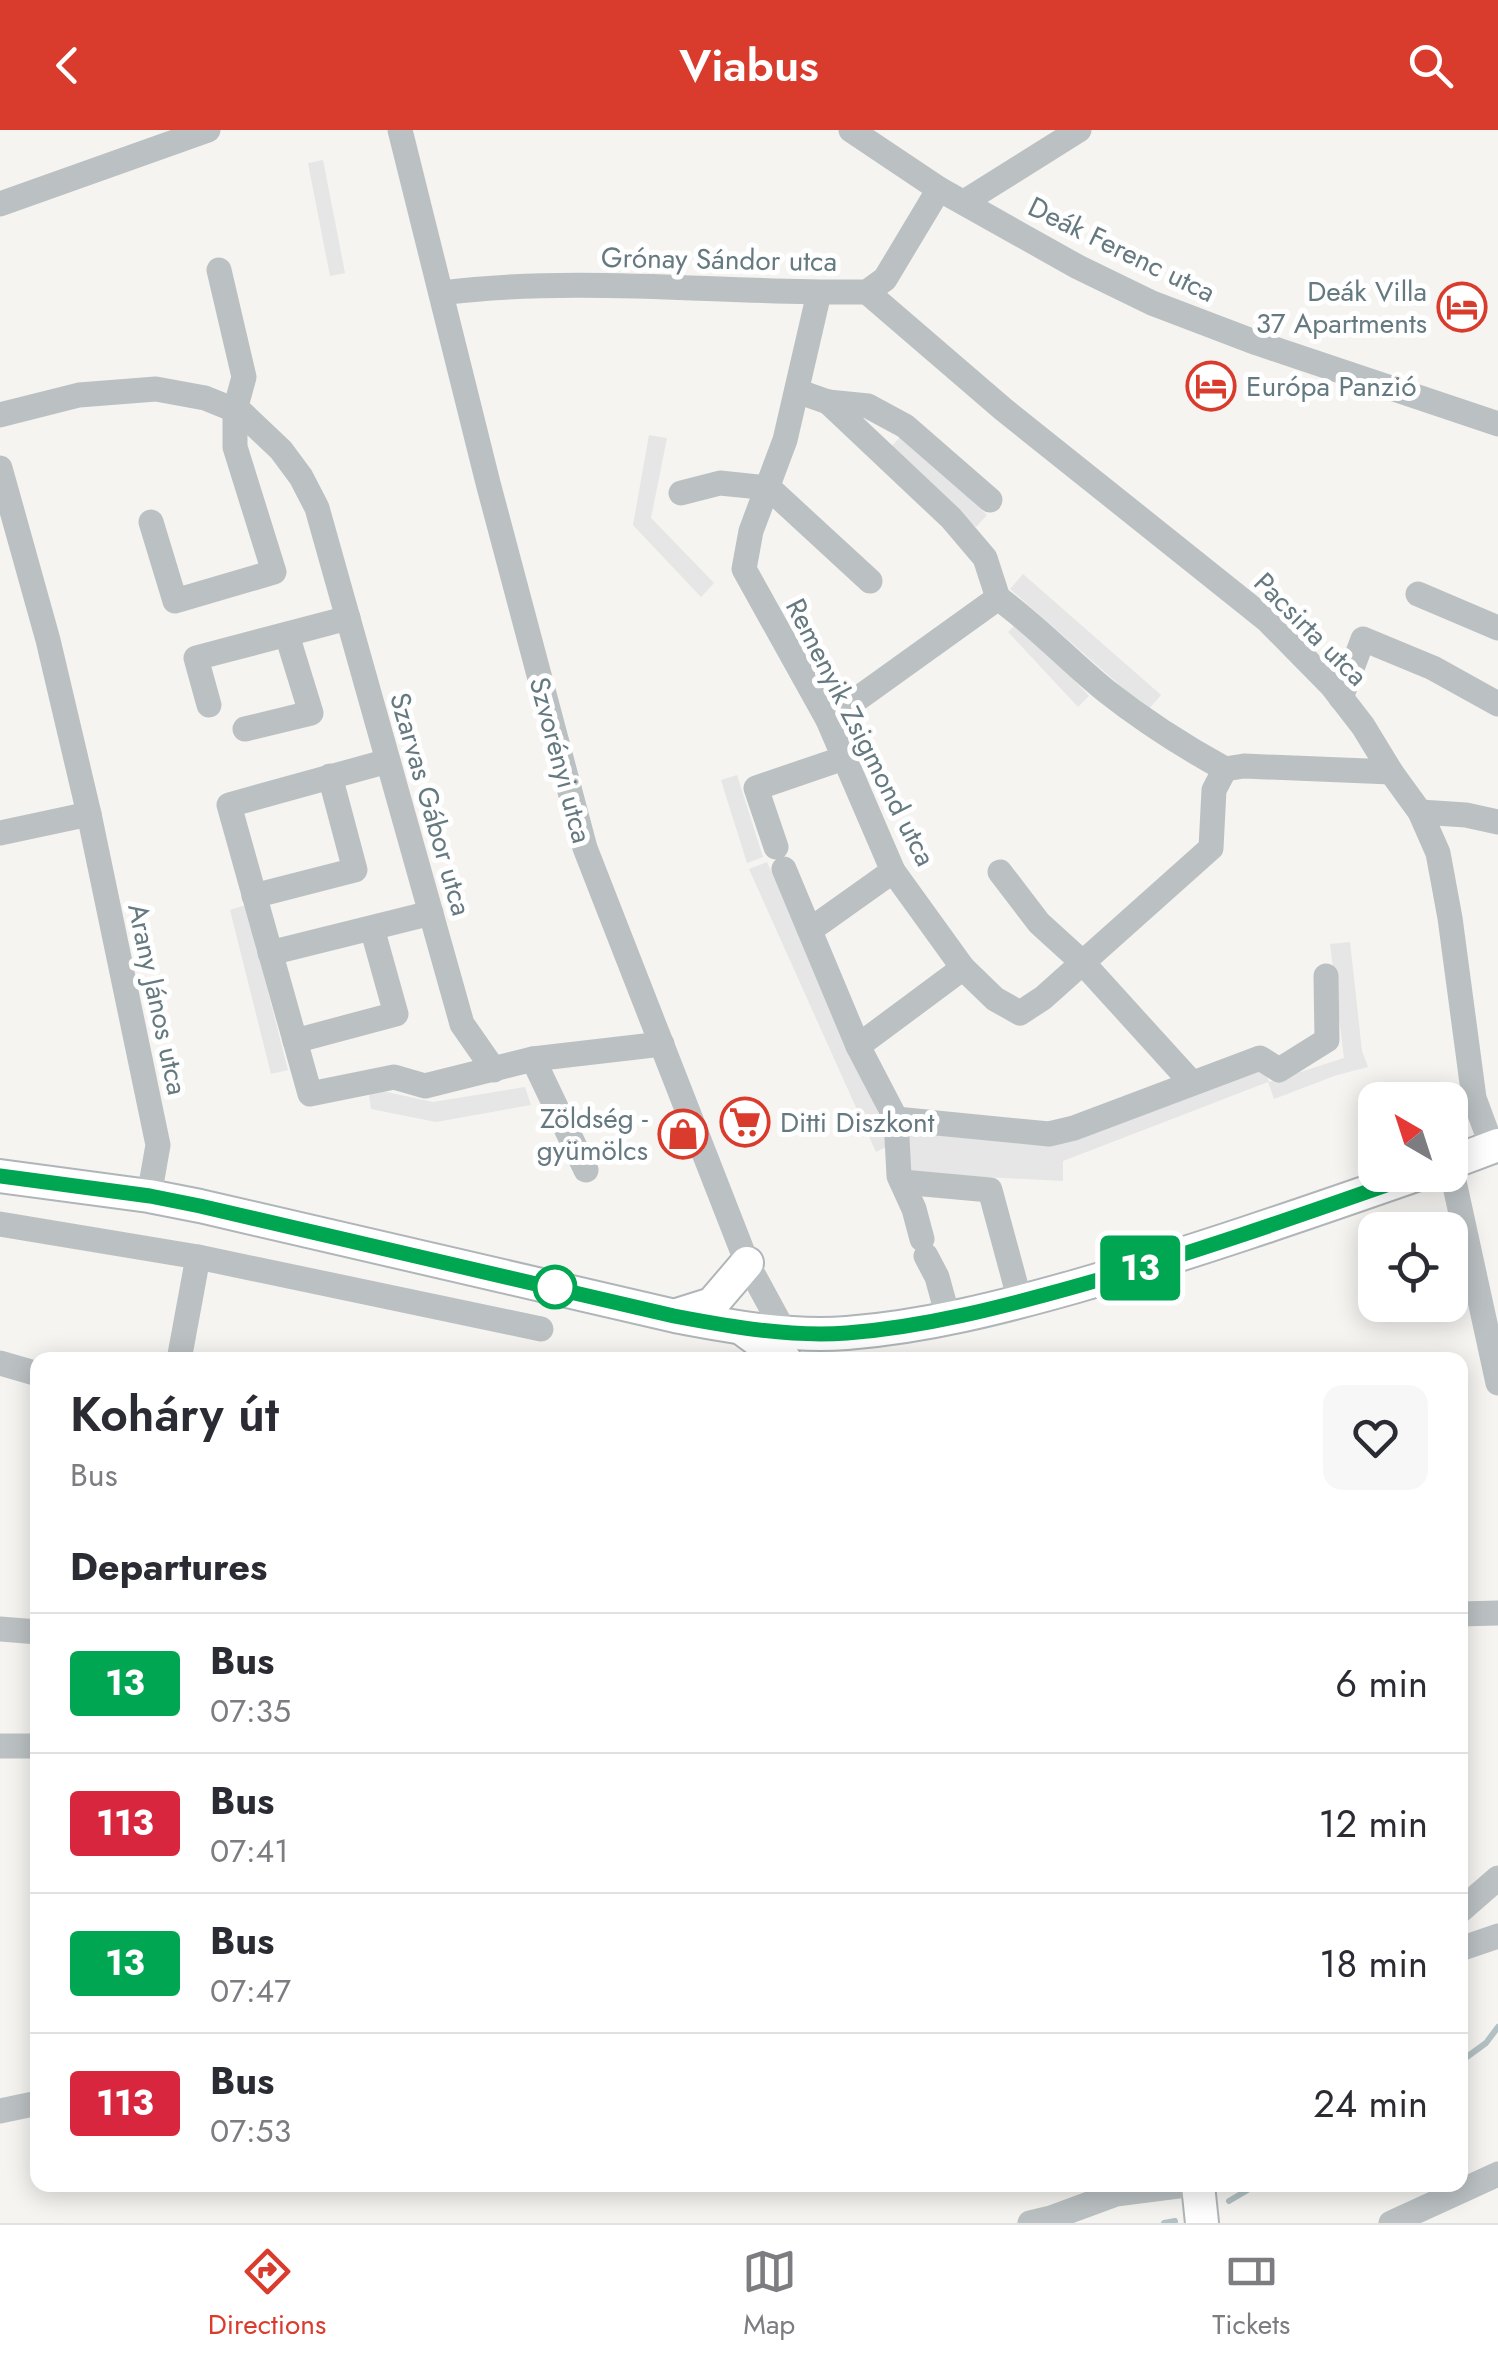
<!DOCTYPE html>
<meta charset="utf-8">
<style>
:root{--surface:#fff;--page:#f7f7f7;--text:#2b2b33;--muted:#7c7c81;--line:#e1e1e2;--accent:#d93c2d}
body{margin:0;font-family:Jost,sans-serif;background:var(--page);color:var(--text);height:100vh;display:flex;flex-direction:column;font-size:38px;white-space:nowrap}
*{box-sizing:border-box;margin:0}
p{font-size:32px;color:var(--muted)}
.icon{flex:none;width:55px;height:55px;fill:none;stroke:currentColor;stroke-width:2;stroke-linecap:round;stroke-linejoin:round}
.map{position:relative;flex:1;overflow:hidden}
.side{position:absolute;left:30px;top:1222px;width:1438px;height:840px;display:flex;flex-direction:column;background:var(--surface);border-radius:20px;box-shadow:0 5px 25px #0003}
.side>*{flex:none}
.badge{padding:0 20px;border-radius:8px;font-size:35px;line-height:65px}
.needle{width:65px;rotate:321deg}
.controls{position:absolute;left:1358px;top:952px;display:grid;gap:20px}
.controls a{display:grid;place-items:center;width:110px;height:110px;border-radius:20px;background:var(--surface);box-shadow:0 5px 25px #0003;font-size:50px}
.map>.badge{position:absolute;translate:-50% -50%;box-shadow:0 0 0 5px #fff}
h2{padding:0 40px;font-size:38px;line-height:90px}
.round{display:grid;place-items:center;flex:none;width:105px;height:105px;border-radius:20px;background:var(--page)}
.overview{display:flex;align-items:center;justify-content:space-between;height:170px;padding:0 40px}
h1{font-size:48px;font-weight:600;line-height:75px}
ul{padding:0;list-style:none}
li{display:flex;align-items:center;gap:30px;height:140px;padding:0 40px;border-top:2px solid var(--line)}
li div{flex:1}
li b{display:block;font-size:38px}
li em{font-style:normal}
li .badge{min-width:110px;font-weight:700;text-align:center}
header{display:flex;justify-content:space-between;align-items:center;height:130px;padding:0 40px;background:var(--accent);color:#fff;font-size:45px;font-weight:600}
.dock{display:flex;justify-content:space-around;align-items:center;height:140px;border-top:2px solid var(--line);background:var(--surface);font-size:28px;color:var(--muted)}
.dock a{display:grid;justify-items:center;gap:5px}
.dock .current{color:var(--accent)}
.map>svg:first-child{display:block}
.built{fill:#e5e6e5}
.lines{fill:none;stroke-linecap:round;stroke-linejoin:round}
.stream{stroke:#b2c1c3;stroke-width:6}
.major-casing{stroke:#afb5b8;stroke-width:36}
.minor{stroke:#bbc1c3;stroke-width:25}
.major{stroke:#fff;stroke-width:32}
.line-casing{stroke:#fff;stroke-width:22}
.line{stroke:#00a651;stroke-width:15}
.stop-dot{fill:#fff;stroke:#00a651;stroke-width:5}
.labels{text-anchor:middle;stroke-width:10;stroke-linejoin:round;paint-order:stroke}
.street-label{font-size:28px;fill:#657981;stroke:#fff}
.poi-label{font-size:28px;fill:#657981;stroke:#fff;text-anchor:end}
</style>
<header><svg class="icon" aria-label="back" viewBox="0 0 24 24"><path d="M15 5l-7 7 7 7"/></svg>Viabus<svg class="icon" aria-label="search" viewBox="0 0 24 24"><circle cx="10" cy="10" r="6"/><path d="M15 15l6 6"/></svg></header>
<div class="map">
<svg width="1498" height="2093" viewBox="0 0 1498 2093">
<rect width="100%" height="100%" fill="#f5f4f1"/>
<!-- built -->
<g class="built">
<polygon points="323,30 345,143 330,146 308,33"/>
<polygon points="649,305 667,308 651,388 714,453 701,467 633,395"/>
<polygon points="902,305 987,385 976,397 891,317"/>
<polygon points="1023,444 1161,565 1148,580 1010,459"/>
<polygon points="1019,491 1089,566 1078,577 1008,502"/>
<polygon points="737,645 763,727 747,733 721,650"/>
<polygon points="767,732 892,1014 876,1022 749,739"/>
<polygon points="246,775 288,940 271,944 230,780"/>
<polygon points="1350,812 1362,921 1368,937 1337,945 1274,969 1268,952 1063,1031 1063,1051 906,1043 908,1003 1054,1012 1262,934 1269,952 1344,928 1330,814"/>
<polygon points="525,957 531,975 436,992 371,979 368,958 433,972"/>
</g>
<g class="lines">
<!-- stream -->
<g class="stream">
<polyline points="1460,1932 1486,1913 1498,1897"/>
<polyline points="1229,2071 1256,2055"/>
<polyline points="1164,2093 1175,2091"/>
</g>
<!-- major casing -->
<g class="major-casing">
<g id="major">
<polyline points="1450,1033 1498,1015"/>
<path d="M0 1046 149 1066 200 1076 675 1186C732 1197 789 1207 847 1203 925 1197 1003 1177 1077 1156 1191 1123 1304 1084 1416 1045"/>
<polyline points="677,1185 712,1174 747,1133"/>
<polyline points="744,1200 785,1230"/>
<polyline points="1198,2055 1202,2093"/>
</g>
</g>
<!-- minor -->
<g class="minor">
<polyline points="400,0 488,353 585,718 747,1133 785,1203"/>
<polyline points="851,0 939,59 1078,137 1152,173 1257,213 1498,294"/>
<polyline points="964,72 1079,0"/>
<polyline points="0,74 208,0"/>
<polyline points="867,162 1003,279 1267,490 1332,556 1363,596 1391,642 1420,682 1438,723 1450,788 1474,968 1492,1017"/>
<path d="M441 163C582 145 726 164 867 162L885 149 939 59"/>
<polyline points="819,163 785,310 751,401 744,439 828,590 893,741 963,838 995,869 1020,883 1043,868 1211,718 1214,660 1225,639"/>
<polyline points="797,261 828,272 951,388 985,428 998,468"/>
<polyline points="828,272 868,276 905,296 990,370"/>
<polyline points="0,285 79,265 156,259 205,268 242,283 281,320 301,347 317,378 462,894 494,940"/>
<polyline points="0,338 48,510 89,684 158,1015 149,1066"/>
<polyline points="681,363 720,353 769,358 870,451"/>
<polyline points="151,392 175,471 274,442 235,317 235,280 244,247 219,140"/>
<polyline points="1418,464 1498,498"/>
<polyline points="1341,568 1363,509 1433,538 1498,574"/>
<polyline points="209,575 196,528 348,488"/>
<path d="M828 590 998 468C1037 496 1069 531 1106 561 1144 591 1183 616 1225 639"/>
<polyline points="245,599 311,583 287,505"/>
<polyline points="388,631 229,675 310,964 394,947 425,956 533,929 662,914"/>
<polyline points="1225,639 1244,636 1391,642"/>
<polyline points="1420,682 1466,685 1498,692"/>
<polyline points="0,703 89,684"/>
<polyline points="776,717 756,658 844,628"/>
<polyline points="784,739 858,916 896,989 1049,1004 1074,998 1260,928 1279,940 1327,910 1326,846"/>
<polyline points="1000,742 1039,793 1083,833 1192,953"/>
<polyline points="254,766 355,740 330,646"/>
<polyline points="810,800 893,741"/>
<polyline points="270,823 431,783"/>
<polyline points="295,911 396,884 372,798"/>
<polyline points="858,916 963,838"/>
<polyline points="533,929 586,1040"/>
<polyline points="896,989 899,1046 914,1079 922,1109"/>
<polyline points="1450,1033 1498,1253"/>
<polyline points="902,1052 990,1060 1020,1171"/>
<polyline points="0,1094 198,1127 541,1199"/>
<polyline points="926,1126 937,1147 948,1187"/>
<polyline points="179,1230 198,1127"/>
<polyline points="0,1233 38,1244"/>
<polyline points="1460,1484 1498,1483"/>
<polyline points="0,1499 38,1502"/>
<polyline points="0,1616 38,1616"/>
<polyline points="1460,1781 1498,1748"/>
<polyline points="1460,1819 1498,1806"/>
<polyline points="0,1981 38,1973"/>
<polyline points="1030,2093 1051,2088 1116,2064 1186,2055"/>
<polyline points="1391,2093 1498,2044"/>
</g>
<!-- major -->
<use href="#major" class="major"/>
</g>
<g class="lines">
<!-- line casing -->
<g class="line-casing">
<path id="line" d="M0 1046 150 1066 200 1076 674 1186C732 1197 789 1207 847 1203 925 1197 1002 1177 1077 1156 1191 1124 1304 1084 1415 1045"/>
</g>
<!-- line -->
<use href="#line" class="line"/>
</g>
<!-- icons -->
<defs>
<g id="hotel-ring" transform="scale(2.5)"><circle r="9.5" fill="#fff" stroke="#d93c2d" stroke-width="1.5"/><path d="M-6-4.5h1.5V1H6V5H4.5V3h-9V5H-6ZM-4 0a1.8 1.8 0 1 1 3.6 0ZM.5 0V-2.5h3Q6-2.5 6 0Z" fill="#d93c2d"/></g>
<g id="supermarket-ring" transform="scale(2.5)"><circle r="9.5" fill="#fff" stroke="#d93c2d" stroke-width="1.5"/><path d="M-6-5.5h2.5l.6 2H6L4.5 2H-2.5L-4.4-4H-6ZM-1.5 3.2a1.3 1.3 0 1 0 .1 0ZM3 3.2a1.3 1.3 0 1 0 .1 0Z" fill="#d93c2d"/></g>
<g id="shop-ring" transform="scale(2.5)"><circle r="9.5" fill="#fff" stroke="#d93c2d" stroke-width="1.5"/><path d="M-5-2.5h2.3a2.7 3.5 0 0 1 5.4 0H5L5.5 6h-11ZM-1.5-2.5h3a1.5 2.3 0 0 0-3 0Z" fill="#d93c2d"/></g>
</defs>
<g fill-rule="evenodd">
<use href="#hotel-ring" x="1462" y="177"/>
<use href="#hotel-ring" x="1211" y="256"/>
<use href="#supermarket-ring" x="745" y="992"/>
<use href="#shop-ring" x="683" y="1004"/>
</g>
<!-- markers -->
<circle class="stop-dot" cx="555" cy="1157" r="20"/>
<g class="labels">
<!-- street labels -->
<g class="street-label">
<text transform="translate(1122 119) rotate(26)" y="10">Deák Ferenc utca</text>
<text transform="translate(719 129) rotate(1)" y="10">Grónay Sándor utca</text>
<text transform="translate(1311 499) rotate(45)" y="10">Pacsirta utca</text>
<text transform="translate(861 602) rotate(63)" y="10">Remenyik Zsigmond utca</text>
<text transform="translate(561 630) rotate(75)" y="10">Szvorényi utca</text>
<text transform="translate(431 674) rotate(74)" y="10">Szarvas Gábor utca</text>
<text transform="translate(158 869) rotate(78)" y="10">Arany János utca</text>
</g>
<!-- poi labels -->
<g class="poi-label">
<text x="1427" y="171">Deák Villa<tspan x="1427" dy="32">37 Apartments</tspan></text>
<text x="1246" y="266" text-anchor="start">Európa Panzió</text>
<text x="648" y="998">Zöldség -<tspan x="648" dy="32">gyümölcs</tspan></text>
<text x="780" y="1002" text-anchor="start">Ditti Diszkont</text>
</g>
</g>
</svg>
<div class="controls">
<a><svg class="needle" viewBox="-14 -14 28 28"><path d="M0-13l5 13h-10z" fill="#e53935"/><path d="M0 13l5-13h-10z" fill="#7c7c81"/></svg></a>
<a><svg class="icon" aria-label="locate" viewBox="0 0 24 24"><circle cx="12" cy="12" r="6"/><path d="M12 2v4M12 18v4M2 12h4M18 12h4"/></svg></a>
</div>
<b class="badge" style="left:1140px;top:1138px;background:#00a651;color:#fff">13</b>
<section class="side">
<div class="overview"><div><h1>Koháry út</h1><p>Bus</p></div><a class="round"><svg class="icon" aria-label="heart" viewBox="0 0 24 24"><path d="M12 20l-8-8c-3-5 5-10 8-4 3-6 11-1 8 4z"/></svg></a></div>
<h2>Departures</h2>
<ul>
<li><span class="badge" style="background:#00a651;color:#fff">13</span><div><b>Bus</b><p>07:35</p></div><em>6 min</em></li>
<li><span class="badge" style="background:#d7263d;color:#fff">113</span><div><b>Bus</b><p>07:41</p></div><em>12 min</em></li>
<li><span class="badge" style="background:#00a651;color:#fff">13</span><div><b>Bus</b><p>07:47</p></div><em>18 min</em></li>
<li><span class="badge" style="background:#d7263d;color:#fff">113</span><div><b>Bus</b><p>07:53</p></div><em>24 min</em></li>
</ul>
</section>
</div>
<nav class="dock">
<a class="current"><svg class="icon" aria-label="directions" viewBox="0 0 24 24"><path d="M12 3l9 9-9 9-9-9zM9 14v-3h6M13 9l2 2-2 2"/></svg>Directions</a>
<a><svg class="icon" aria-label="map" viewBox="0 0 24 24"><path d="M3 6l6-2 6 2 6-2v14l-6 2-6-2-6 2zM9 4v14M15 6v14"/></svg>Map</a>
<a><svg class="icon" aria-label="tickets" viewBox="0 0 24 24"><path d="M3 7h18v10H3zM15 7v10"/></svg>Tickets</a>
</nav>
